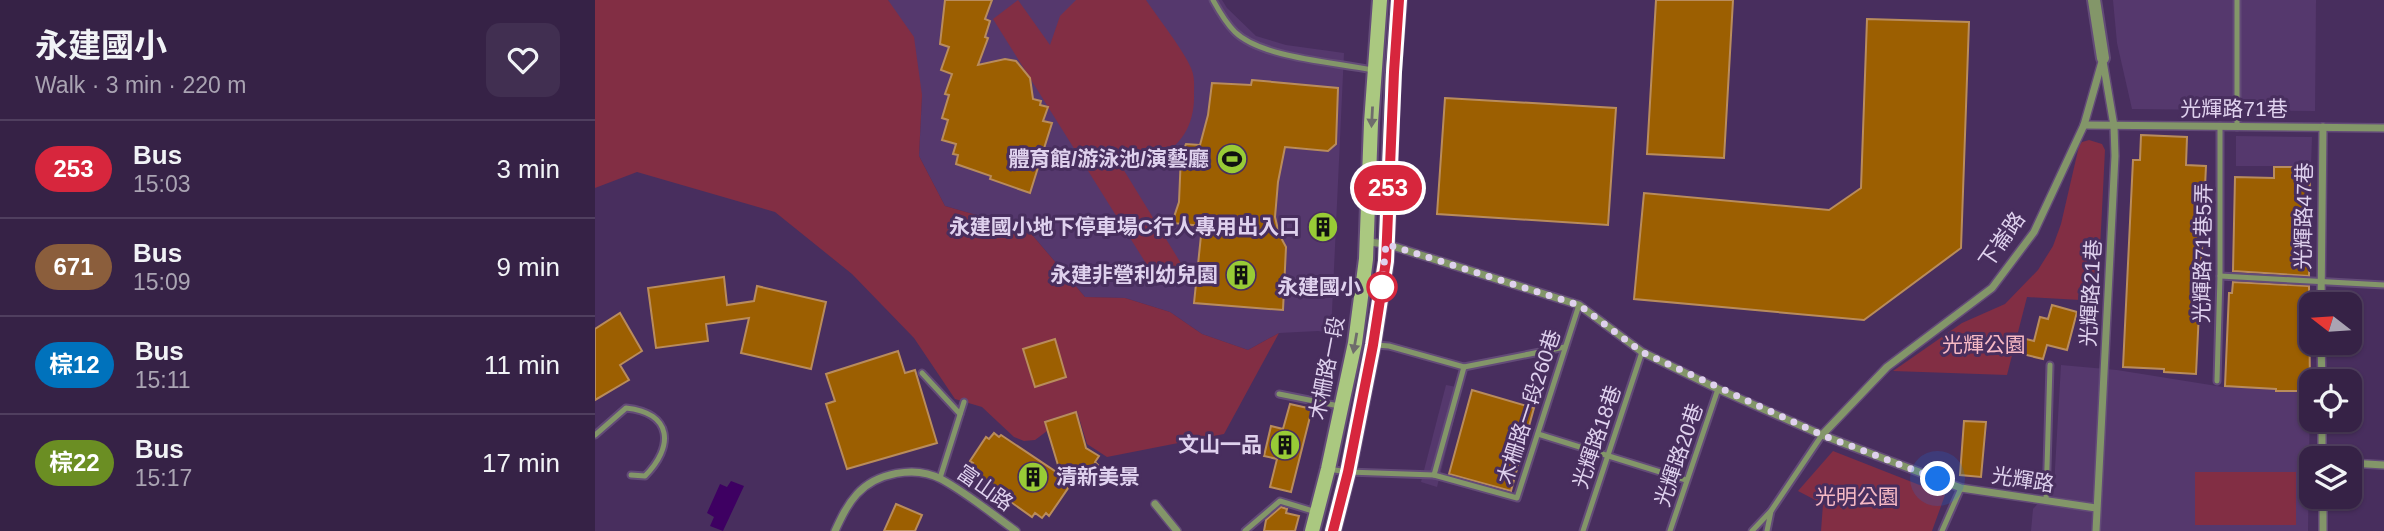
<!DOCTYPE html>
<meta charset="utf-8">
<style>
:root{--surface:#362246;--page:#412f51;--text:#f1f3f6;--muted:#aaa4b3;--line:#503f5f}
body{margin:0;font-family:Arial,"Noto Sans TC",sans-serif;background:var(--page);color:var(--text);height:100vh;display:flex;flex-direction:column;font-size:26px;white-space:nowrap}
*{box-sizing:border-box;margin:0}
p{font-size:23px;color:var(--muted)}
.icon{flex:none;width:38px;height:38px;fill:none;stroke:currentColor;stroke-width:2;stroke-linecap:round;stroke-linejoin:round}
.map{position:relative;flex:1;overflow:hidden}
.panel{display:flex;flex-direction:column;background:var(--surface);width:595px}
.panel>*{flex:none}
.badge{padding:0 14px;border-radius:23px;font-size:24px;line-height:46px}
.needle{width:46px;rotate:287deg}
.buttons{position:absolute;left:1704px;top:292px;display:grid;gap:14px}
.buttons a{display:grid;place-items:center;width:63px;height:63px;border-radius:14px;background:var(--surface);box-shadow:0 2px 5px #0004,0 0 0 2px var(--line);font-size:35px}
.you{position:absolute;width:35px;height:35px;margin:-18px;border:5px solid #fff;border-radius:50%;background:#1a73e8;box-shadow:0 0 0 10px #1a73e833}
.map>.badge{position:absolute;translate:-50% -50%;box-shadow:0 0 0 4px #fff}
.round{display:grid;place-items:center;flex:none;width:74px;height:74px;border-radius:14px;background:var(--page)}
.summary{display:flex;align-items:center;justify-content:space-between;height:119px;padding:0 35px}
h1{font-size:33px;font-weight:700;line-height:52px}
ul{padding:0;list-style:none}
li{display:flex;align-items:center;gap:21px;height:98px;padding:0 35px;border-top:2px solid var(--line)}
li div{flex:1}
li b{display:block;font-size:26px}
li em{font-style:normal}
li .badge{min-width:77px;font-weight:700;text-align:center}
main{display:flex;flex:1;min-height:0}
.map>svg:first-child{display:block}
.built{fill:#55386d}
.green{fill:#822e44}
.water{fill:#3e0062}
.building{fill:#9c5f01;stroke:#b98c5c;stroke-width:2}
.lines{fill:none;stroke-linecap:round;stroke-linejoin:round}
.service-casing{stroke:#634b78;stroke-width:9}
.minor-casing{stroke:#634b78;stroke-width:10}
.tertiary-casing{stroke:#634b78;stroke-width:16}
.secondary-casing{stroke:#634b78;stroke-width:18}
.service{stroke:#839669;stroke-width:5}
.minor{stroke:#839669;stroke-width:7}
.tertiary{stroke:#839669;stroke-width:12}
.secondary{stroke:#aac880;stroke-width:14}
.oneway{fill:#6f6c6c}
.line-casing{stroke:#fff;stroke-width:16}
.line{stroke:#d7263d;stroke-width:10}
.walk{stroke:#dfd1ee;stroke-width:7;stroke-dasharray:0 12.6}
.stop-dot{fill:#fff;stroke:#d7263d;stroke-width:3.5}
.labels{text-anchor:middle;stroke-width:6;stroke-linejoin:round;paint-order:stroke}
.street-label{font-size:21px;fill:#dfd1ee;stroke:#482e5e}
.poi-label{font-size:21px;font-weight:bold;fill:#dfd1ee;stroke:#482e5e;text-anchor:end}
.stop-label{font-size:21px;font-weight:bold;fill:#dfd1ee;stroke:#482e5e;text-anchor:end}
.park-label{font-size:21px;fill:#f6b9c4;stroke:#482e5e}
</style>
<main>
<section class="panel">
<div class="summary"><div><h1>永建國小</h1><p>Walk · 3 min · 220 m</p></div><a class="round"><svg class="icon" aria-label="heart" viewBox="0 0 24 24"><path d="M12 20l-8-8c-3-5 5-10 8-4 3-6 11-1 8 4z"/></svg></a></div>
<ul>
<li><span class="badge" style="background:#d7263d;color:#fff">253</span><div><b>Bus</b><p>15:03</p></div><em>3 min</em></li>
<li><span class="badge" style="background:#8b5e3c;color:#fff">671</span><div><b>Bus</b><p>15:09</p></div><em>9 min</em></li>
<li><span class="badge" style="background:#0072bc;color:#fff">棕12</span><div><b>Bus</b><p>15:11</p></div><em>11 min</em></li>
<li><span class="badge" style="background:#6b8e23;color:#fff">棕22</span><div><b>Bus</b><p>15:17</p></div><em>17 min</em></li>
</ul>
</section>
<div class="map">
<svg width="1789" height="531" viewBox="0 0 1789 531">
<rect width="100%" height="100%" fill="#482e5e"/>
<!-- built -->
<g class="built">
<polygon points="293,0 627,0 632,8 661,36 691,45 749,53 736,333 723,331 684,333 653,350 607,334 575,312 530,298 490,297 433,230 350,206 324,156 327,95"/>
<polygon points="1518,0 1721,0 1720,111 1537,109 1522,43"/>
<polygon points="1641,136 1717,137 1716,166 1641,166"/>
<polygon points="1466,365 1522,370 1628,387 1674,388 1715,394 1713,531 1436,531 1438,509 1459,486"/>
<polygon points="851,385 867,388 842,487 826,482"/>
</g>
<!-- green -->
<g class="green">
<polygon points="0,0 293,0 319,37 327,95 324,156 350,206 433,230 490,297 530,298 575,312 607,334 653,350 684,333 629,434 512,457 492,444 482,411 449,421 452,431 440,440 429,441 419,437 387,407 360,399 319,338 257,274 180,212 42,172 0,188"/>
<path d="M423 0 455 45 465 16 481 0H551C563 18 588 49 596 68 600 77 599 85 599 94 600 123 587 148 559 158 547 162 534 159 522 159L587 265 562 281 398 19Z"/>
<path d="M1494 140 1507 144 1510 150 1501 329C1488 322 1486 315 1485 300L1432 297 1412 375 1298 371 1367 323 1410 304 1443 270 1458 246 1466 224 1484 146 1487 142Z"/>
<polygon points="1238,451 1350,495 1337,531 1226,531 1228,504 1203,491"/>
<rect x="1600" y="472" width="101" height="53"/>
</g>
<!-- water -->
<polygon class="water" points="136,481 149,486 128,531 115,526 119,517 112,513 125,484 132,487"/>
<!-- building -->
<g class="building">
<polygon points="350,0 397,0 390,19 395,21 390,37 393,38 383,65 410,59 421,61 435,78 438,99 446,101 445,105 453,107 448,121 457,123 435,193 395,179 396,176 361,164 363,155 358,154 361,144 347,140 353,120 347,118 354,95 350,94 357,74 346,70 354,47 345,44"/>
<polygon points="1061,0 1138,0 1129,158 1052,154"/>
<polygon points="1272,19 1374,22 1366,248 1269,320 1039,299 1049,193 1234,210 1266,188"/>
<polygon points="657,80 743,88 741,144 733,151 690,147 683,182 680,217 684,234 691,247 688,310 599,303 607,226 577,223 584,202 586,155 591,144 605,145 613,115 617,83 656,85"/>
<polygon points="850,98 1021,108 1013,225 842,214"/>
<polygon points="1546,135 1592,137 1591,165 1611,166 1601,374 1569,372 1569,369 1528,367 1538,160 1545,160"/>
<polygon points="1679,167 1715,167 1714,276 1638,271 1640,177 1679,178"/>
<polygon points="129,277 132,305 159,301 162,286 231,302 216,369 146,353 154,318 111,324 113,341 61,348 53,288"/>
<polygon points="1638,282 1714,286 1715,391 1681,391 1681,389 1630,386 1634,293 1637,293"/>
<polygon points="1457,305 1482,312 1472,350 1452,345 1448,359 1423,353 1427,338 1439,341 1445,317 1453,319"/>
<polygon points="25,313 47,351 25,365 34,380 0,400 0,329"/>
<polygon points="460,339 471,377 440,387 428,349"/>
<polygon points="303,351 310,373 320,370 342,443 252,469 231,404 240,401 231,374"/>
<polygon points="877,390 939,408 916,491 854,474"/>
<polygon points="695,404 717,409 696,492 675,487 682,459 669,456 676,426 688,429"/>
<polygon points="481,412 491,448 504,456 500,462 503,465 490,484 483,479 479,486 476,484 454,516 451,513 447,518 440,513 437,517 379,476 381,472 375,467 378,463 375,461 391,437 394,439 399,433 404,437 406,435 466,475 450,422"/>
<polygon points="1369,421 1391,422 1386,477 1365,475"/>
<polygon points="301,504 327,515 320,531 289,531"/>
<polygon points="686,507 692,509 691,513 704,516 700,531 669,531 671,520"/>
</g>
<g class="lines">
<!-- service casing -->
<g class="service-casing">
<g id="service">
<path d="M618 0C624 11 631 23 640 32 667 58 739 62 777 70"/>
<polyline points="1642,127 1642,0"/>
<polyline points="1625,276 1789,285"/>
<polyline points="781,345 794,346 869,367 970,347"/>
<polyline points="327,373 365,414"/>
<polyline points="1622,381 1625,276 1625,126"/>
<polyline points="684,394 744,406"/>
<polyline points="943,434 1091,480"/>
<path d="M0 435 31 408C78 413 79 447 50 476L36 475"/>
<polyline points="733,469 753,472 839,475 922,498 984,305"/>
<polyline points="839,475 869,367"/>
<polyline points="345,478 369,402"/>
<polyline points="1451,501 1455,365"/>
<polyline points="650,531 685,501 721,512"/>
<polyline points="988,531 1047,352"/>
<polyline points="1075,531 1123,389"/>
<polyline points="1157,531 1176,511"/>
<polyline points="1172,531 1176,511 1227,435"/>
<polyline points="1347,531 1366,488"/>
</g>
</g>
<!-- minor casing -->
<g class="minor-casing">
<g id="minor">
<polyline points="1489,125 1789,128"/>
<polyline points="773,242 791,244 984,305 1047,352 1123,389 1227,435 1366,488 1501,508"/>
<polyline points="1726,304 1728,127"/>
<polyline points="1726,343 1727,382"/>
<polyline points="1727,420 1727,458"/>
<polyline points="1227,435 1292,367 1397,288 1439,232 1489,125 1508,58"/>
<polyline points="1755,463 1789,465"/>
<polyline points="1728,497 1728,531"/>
<polyline points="560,504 582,531"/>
<path d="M240 531C246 518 252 505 262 494 281 473 320 465 346 479 372 493 397 514 421 531"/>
<polyline points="1501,531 1520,156 1519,126 1508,61"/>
</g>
</g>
<!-- tertiary casing -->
<g class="tertiary-casing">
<polyline id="tertiary" points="1499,0 1508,58"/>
</g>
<!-- secondary casing -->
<g class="secondary-casing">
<g id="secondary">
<polyline points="717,531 733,469 760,343 771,259 776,123 785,0"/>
<polyline points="738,531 753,472 778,345 791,261 798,72 804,0"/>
</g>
</g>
<!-- service -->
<use href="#service" class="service"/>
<!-- minor -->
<use href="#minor" class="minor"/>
<!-- tertiary -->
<use href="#tertiary" class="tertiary"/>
<!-- secondary -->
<use href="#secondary" class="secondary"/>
</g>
<!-- one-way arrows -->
<defs><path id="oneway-solid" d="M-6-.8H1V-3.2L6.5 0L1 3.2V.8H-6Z" transform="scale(1.75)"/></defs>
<g class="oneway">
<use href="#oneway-solid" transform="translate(777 117) rotate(93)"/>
<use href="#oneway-solid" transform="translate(760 343) rotate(100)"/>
</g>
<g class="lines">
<!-- line casing -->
<g class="line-casing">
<polyline id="line" points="738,531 753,472 778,345 791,261 799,72 804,0"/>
</g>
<!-- line -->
<use href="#line" class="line"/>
<!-- walk -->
<polyline class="walk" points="787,287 791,244 984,305 1047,352 1227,435 1343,479"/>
</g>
<!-- icons -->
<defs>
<g id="stadium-disc" transform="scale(1.575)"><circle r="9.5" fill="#98cb36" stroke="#482e5e"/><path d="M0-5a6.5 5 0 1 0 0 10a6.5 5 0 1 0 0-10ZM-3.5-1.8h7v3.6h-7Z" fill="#111"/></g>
<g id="building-disc" transform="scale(1.575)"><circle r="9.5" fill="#98cb36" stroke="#482e5e"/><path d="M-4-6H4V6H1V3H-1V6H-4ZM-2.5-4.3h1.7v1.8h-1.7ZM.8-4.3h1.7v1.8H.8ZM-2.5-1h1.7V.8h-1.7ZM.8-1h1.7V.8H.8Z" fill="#111"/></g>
</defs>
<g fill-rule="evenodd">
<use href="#stadium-disc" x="637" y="159"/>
<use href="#building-disc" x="728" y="227"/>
<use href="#building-disc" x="646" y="275"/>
<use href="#building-disc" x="690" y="445"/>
<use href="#building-disc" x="438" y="477"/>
</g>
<!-- markers -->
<circle class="stop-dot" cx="787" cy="287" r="14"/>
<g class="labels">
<!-- street labels -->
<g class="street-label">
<text x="1639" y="116">光輝路71巷</text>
<text transform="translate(1709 216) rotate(-89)" y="7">光輝路47巷</text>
<text transform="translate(1407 240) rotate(-55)" y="7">下崙路</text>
<text transform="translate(1608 253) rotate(-89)" y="7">光輝路71巷5弄</text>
<text transform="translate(1496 293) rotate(-87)" y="7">光輝路21巷</text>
<text transform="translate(732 368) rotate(-79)" y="7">木柵路一段</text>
<text transform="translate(934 407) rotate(-72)" y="7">木柵路一段260巷</text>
<text transform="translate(1002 437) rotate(-71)" y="7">光輝路18巷</text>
<text transform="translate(1084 455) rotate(-71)" y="7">光輝路20巷</text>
<text transform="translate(1428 480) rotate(9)" y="7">光輝路</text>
<text transform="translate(390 488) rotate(35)" y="7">富山路</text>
</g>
<!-- poi labels -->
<g class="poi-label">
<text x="614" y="166">體育館/游泳池/演藝廳</text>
<text x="705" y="234">永建國小地下停車場C行人專用出入口</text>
<text x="623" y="282">永建非營利幼兒園</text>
<text x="667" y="452">文山一品</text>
<text x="461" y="484" text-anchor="start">清新美景</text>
</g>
<!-- stop labels -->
<g class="stop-label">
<text x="766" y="294">永建國小</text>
</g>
<!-- park labels -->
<g class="park-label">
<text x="1389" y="352">光輝公園</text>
<text x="1262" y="504">光明公園</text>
</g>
</g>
</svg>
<div class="buttons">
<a><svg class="needle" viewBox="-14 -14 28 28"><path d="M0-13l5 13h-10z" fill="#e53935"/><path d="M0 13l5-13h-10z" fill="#aaa4b3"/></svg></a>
<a><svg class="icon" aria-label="locate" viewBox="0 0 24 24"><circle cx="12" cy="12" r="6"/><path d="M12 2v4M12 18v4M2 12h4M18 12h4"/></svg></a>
<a><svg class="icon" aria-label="layers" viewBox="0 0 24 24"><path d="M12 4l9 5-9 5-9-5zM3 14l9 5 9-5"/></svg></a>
</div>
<div class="you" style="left:1343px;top:479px"></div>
<b class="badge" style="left:793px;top:188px;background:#d7263d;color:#fff">253</b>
</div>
</main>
